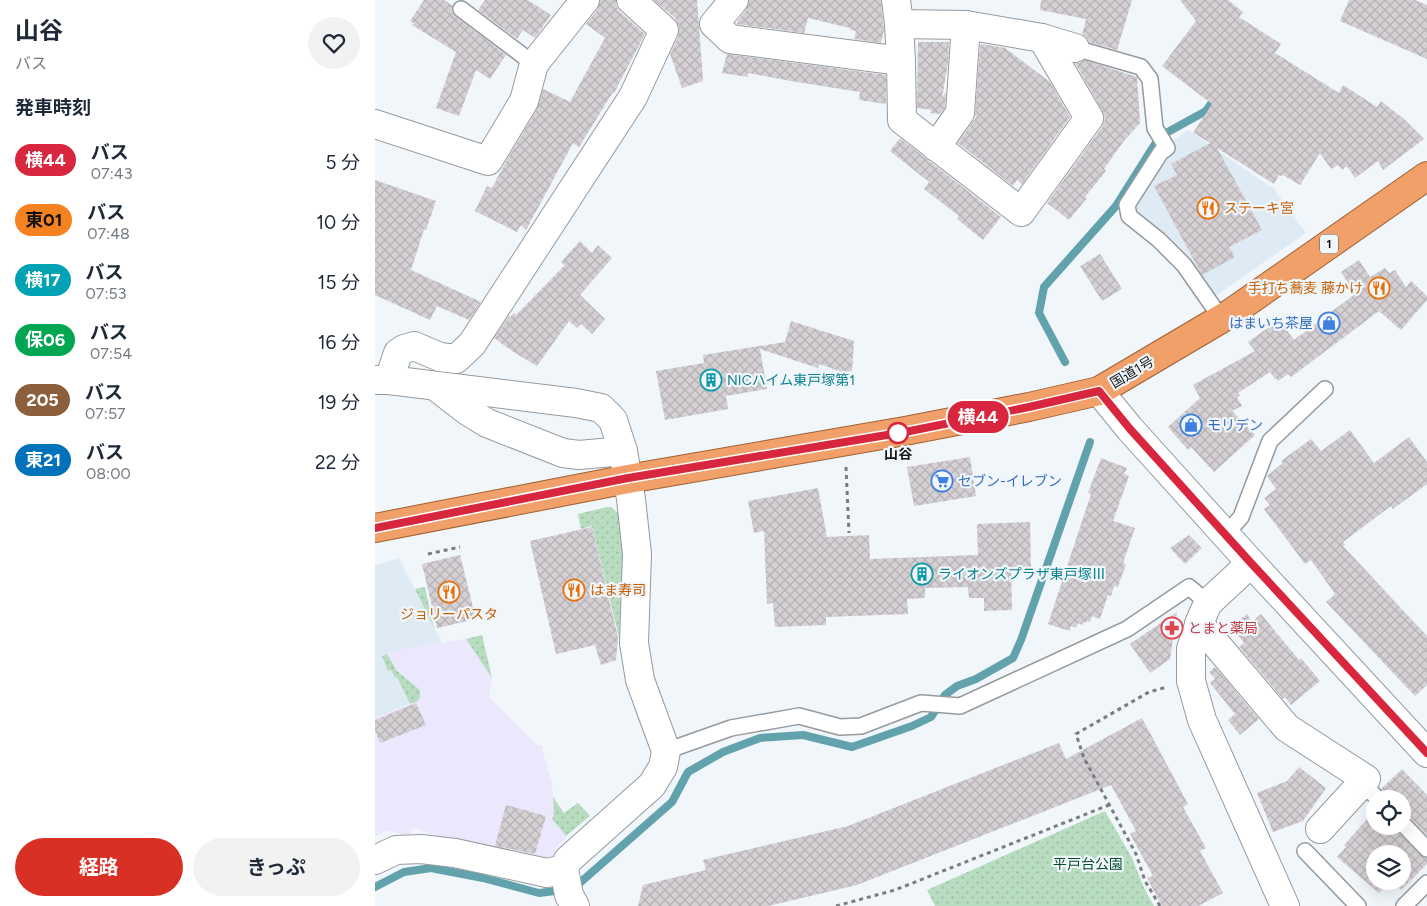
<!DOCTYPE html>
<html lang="ja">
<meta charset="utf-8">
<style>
:root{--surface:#fff;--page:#f2f2f3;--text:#1f2937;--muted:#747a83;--accent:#d93025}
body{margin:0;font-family:Figtree,"Noto Sans JP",sans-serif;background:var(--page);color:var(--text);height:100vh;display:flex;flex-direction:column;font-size:19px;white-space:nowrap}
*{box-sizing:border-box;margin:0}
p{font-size:16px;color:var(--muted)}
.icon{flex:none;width:28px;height:28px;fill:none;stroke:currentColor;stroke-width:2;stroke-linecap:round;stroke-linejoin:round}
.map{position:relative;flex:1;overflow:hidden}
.drawer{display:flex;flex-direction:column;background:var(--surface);width:375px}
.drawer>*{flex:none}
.badge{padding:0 10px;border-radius:16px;font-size:18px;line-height:32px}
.fabs{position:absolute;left:991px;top:790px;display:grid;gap:10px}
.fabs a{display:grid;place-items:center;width:45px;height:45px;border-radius:50%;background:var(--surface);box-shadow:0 5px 20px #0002;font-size:25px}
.map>.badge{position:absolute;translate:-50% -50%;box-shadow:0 0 0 2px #fff}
h2{padding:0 15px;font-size:19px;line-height:45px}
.round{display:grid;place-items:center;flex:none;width:52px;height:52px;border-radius:26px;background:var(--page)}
.headline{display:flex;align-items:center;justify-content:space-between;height:85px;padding:0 15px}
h1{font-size:24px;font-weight:700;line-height:38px}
.cta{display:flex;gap:10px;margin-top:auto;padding:10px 15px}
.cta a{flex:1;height:58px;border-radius:30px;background:var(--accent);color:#fff;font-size:20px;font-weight:700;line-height:58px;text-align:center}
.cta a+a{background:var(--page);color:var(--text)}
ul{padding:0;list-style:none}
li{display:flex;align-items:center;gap:15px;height:60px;padding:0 15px}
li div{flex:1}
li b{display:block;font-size:19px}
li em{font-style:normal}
li .badge{min-width:55px;font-weight:700;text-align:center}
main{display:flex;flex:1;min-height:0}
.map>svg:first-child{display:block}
.built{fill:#dfebf4}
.industrial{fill:#ebe8fe}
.grass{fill:url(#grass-dots)}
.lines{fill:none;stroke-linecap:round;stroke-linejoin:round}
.stream{stroke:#61a2ac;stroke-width:8}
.building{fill:url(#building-cross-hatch)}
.service-casing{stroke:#959a9e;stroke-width:18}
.minor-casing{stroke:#959a9e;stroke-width:30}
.secondary-casing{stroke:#959a9e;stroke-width:30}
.trunk-casing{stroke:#a16033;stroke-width:30}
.path{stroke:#797d7f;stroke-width:3;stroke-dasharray:4 4;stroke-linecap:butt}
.service{stroke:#fff;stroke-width:15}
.minor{stroke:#fff;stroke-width:28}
.secondary{stroke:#fff;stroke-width:28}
.trunk{stroke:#f0a068;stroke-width:28}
.line-casing{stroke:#fff;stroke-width:11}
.line{stroke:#d7263d;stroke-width:8}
.stop-dot{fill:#fff;stroke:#d7263d;stroke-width:2.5}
.labels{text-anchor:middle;stroke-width:4.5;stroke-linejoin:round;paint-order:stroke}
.shield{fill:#f0f6fa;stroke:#55585a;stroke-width:1}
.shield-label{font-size:12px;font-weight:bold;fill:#131516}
.food-label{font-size:14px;fill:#c56008;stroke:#f0f6fa;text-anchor:start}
.shop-label{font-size:14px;fill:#366cbe;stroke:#f0f6fa;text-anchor:start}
.street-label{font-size:14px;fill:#131516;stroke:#f0f6fa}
.culture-label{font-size:14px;fill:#0d838f;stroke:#f0f6fa;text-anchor:start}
.stop-label{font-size:14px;font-weight:bold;fill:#131516;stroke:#f0f6fa}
.health-label{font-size:14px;fill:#be3a42;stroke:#f0f6fa;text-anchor:start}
.park-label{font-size:14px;fill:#034e25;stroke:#f0f6fa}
</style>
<main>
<section class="drawer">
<div class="headline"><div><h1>山谷</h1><p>バス</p></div><a class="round"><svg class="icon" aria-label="heart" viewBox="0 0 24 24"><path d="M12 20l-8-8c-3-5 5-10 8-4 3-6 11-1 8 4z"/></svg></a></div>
<h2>発車時刻</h2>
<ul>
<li><span class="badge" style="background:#d7263d;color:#fff">横44</span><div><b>バス</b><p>07:43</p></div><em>5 分</em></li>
<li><span class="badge" style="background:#f58220;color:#111">東01</span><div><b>バス</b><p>07:48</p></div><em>10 分</em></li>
<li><span class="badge" style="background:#00a3b4;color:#fff">横17</span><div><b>バス</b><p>07:53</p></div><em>15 分</em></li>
<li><span class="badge" style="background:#00a651;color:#fff">保06</span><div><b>バス</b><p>07:54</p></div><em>16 分</em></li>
<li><span class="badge" style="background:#8b5e3c;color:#fff">205</span><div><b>バス</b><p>07:57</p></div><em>19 分</em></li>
<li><span class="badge" style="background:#0072bc;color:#fff">東21</span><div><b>バス</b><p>08:00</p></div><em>22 分</em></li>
</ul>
<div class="cta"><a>経路</a><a>きっぷ</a></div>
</section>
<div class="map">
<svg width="1052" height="906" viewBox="0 0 1052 906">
<defs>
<pattern id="grass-dots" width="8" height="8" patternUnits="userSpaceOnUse" patternTransform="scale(1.25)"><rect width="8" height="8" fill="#b7dcc0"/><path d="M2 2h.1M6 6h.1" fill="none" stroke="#9cbca4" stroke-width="1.8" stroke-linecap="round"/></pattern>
<pattern id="building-cross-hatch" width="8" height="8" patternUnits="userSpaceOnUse" patternTransform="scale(1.25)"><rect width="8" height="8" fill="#d5d0d4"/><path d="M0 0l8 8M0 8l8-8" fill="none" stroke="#b6b2b5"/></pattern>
</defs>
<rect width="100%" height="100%" fill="#f0f6fa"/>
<!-- built -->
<g class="built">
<polygon points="813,130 899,189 931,233 836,299 760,211 759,206 795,143"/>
<polygon points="24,558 67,643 33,648 13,671 16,669 20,677 22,676 35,704 0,718 0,565"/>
</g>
<!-- industrial -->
<polygon class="industrial" points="91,639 117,678 114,697 162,745 167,745 167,749 177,783 179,815 177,819 192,837 182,847 179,857 173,862 121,856 38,828 34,836 14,831 10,831 0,837 0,718 43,701 45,690 22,671 12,654 33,648"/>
<!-- grass -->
<g class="grass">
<polygon points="232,507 236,507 244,514 248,556 244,637 217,526 206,529 203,514"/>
<polygon points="50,587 59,628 40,589"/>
<polygon points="107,635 117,678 91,639"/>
<polygon points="12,654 22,671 45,690 45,697 43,701 35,704 22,677 20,678 16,670 13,671 7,656"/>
<polygon points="178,797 189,813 203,803 215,816 191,836 177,819 179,815"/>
<polygon points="730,811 757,858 769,888 779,906 560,906 552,890"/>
</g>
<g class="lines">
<!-- stream -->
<g class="stream">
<polyline points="690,362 664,313 669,287 741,206 782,141 791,133 831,111 842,95"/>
<polyline points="0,887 29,872 56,868 108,878 164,893 188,890"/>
<polyline points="199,888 297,802 313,772 348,752 385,738 428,735 477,747 537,726 556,717 570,695 582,686 601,679 638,658 646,640 715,442"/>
</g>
</g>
<!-- building -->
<g class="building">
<polygon points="49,0 69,0 78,6 77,12 80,16 131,55 115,79 101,70 84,116 61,108 81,52 37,25 39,23 35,21"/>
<polygon points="110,0 153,0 176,15 160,38 148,30 142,39 103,10"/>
<polygon points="225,0 241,0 241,5 245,12 270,34 239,93 238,92 204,147 198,143 151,230 146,225 142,232 100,211 112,186 117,188 133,158 162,109 168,89 195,102 230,38 211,24 222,10"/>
<polygon points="279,0 322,0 328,81 307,88 295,54 303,37 304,26 300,18"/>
<polygon points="374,0 506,0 509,31 506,43 479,39 481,31 475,30 475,28 433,18 429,33 362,24 363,20 371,10"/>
<polygon points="666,0 757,0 742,50 714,42 712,38 707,35 711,19 665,10"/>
<polygon points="805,0 853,0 868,12 864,17 906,44 900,53 964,93 968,85 1002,107 1006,101 1029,119 1049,139 1008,170 1003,161 980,178 972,166 967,170 963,165 956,169 945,153 925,185 908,175 906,176 904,175 899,184 842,148 887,230 854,247 860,257 827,275 779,186 802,175 796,164 835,143 818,133 837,104 787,66 821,21"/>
<polygon points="974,0 1040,0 1052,5 1052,59 965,21"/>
<polygon points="543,42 574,42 573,63 567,98 571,92 570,108 565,114 555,113 557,110 542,108"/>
<polygon points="607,44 630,48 675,82 695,117 647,184 642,180 638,186 583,143 602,116 600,116 605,46"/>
<polygon points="352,54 511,75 511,104 484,100 485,92 416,81 373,73 373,77 347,73"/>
<polygon points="709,60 762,77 765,123 748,142 729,169 731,171 710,197 712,198 694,220 672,203 727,127 730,119 727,110 700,63 704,63"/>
<polygon points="525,138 626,217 608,240 582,219 584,216 549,189 554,182 515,151"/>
<polygon points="0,180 61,201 51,230 49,229 36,270 106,302 94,320 62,306 55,320 0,295"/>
<polygon points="205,241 217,253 223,245 237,258 205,295 230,319 217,334 206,324 202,328 194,321 162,366 140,353 119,338 134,316 135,317 139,313 141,315 190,265 186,262"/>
<polygon points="725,254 747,289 727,301 705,266"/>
<polygon points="984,260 995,277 1010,268 1014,273 1020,270 1031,287 1036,281 1052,296 1052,300 1026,330 1004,311 916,377 913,374 903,381 901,378 900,379 895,372 863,393 865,396 862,397 867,406 857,411 880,435 839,472 816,447 813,450 793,427 825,398 818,385 880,351 873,342 904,320 919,340 980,294 966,272"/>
<polygon points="416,321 479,341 477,371 467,372 444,364 443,368 385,349 392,389 351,396 353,409 290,420 281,371 329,363 328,355 410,342"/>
<polygon points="975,430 999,463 1034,437 1052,462 1052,484 1018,509 1016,506 968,542 970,545 968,546 1052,636 1052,685 1040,696 951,602 960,594 936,560 930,564 889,509 895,505 889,498 901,489 892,476 908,463 906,461 936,439 946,451"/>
<polygon points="595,457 601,496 539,506 532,467"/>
<polygon points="726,458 752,468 749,474 754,476 738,521 760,528 748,563 751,564 743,587 739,586 736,596 733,595 725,619 717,616 715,622 711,621 711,623 708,622 707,625 703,623 701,628 696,626 695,631 673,624 716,494 713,493"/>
<polygon points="443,488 452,537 494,535 495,559 603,555 602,524 655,522 656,568 636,569 637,610 609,611 609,598 594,598 593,587 550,588 550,598 532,599 533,614 451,617 451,625 400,627 398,603 392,604 389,531 379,533 373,501"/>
<polygon points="217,527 243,637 241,660 226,665 220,645 181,654 155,541"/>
<polygon points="814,535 827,548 810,564 795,548"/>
<polygon points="85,555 101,619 62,628 47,564"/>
<polygon points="802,612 795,659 775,673 755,644"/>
<polygon points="872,614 877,622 886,614 924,660 926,658 945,681 916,705 910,697 908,699 864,647 869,643 856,627"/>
<polygon points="840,667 884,719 865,735 853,720 860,714 835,683 840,679 834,672"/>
<polygon points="41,703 51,725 5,743 0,730 0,720"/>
<polygon points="767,718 813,804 808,807 831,848 825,851 848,893 823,906 787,906 772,878 778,876 755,834 761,831 736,785 482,885 393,906 263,906 268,885 331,870 328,860 473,826 684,743 691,759"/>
<polygon points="924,767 951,788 928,821 898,832 882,793 912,781"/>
<polygon points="1027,769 1052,795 1052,835 1035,818 1028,815 1028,799 1012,799 1012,796 1006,789"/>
<polygon points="131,805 171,816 160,854 120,846"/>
<polygon points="1000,810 1000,826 1019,826 1021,830 1045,855 1052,858 1052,864 1026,890 1017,881 1028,881 1028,854 1000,854 1000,881 1015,881 1004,893 962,857 971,847 969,845"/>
</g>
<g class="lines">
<!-- service casing -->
<g class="service-casing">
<g id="service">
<polyline points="86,9 159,64"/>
<polyline points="700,48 766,67 775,79 780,128 792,148 786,152 752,205 754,216 784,240 809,265 846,318"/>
<polyline points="850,535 866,517 895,441 950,389"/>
<polyline points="291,751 356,728 424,716 465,727 486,726 546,703 585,706 752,629 814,587 833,603"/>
<polyline points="987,783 1003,799"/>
<polyline points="1028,824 1052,849"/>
<polyline points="930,851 983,906"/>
<polyline points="1029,906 1052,883"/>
</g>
</g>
<!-- minor casing -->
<g class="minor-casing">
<g id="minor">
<polyline points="359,0 339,24 355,39 526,61"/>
<polyline points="521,0 524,24 526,61 527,120 646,212 714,118 667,38"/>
<polyline points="524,24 591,25 667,38 700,48"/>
<polyline points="0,124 113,161 149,101 159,64 210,0"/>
<polyline points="561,147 585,113 591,25"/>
<polyline points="0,380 14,380 201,403 226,408 238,420 248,451 256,499 262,554 259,643 265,680 291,751 288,767 277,785 193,860 189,869 194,895 200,906"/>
<polyline points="14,380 23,353 29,349 39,346 65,357 81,359 97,344 258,97 289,30 256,0"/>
<polyline points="60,386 91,410 112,423 188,453 204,455 248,451"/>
<polyline points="876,563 833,603 826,619 816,649 816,681 827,720 910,906"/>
<polyline points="824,624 912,728 991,779 945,829"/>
<polyline points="0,860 21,850 46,849 80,853 172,873 189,869"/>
</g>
</g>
<!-- secondary casing -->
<g class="secondary-casing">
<polyline id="secondary" points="724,391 755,429 876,563 1052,753"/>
</g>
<!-- trunk casing -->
<g class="trunk-casing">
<polyline id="trunk" points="0,528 253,479 530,431 654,407 724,391 856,313 1052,176"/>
</g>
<!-- path -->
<g class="path">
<polyline points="471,467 474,533"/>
<polyline points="53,554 85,547"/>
<polyline points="461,906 520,890 734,805"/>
<polyline points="785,906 770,881 761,854 709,758 701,734 774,692 792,687"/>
</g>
<!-- service -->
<use href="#service" class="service"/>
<!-- minor -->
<use href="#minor" class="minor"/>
<!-- secondary -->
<use href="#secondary" class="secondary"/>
<!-- trunk -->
<use href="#trunk" class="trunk"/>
</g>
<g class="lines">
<!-- line casing -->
<g class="line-casing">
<polyline id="line" points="0,528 253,478 530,432 654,407 724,391 755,429 876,563 1052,753"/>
</g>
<!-- line -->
<use href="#line" class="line"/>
</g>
<!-- icons -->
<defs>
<g id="restaurant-ring" transform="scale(1.125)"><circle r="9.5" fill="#f0f6fa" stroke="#e8710a" stroke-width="1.5"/><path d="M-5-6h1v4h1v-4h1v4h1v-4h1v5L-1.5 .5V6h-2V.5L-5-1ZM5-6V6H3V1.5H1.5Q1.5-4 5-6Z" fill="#e8710a"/></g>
<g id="shop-ring" transform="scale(1.125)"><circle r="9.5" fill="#f0f6fa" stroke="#3f7fe0" stroke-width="1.5"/><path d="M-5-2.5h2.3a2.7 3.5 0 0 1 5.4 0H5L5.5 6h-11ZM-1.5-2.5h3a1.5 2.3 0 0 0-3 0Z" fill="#3f7fe0"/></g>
<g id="building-ring" transform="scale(1.125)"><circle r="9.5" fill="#f0f6fa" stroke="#0f9aa8" stroke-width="1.5"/><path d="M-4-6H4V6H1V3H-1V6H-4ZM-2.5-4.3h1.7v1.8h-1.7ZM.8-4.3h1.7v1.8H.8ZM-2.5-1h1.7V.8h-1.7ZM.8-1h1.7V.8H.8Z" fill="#0f9aa8"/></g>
<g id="supermarket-ring" transform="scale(1.125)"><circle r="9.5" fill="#f0f6fa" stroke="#3f7fe0" stroke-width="1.5"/><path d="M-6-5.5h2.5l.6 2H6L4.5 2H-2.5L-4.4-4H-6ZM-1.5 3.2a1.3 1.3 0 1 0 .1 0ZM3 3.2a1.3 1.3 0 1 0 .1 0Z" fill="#3f7fe0"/></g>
<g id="pharmacy-ring" transform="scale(1.125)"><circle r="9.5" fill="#f0f6fa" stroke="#e0444e" stroke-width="1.5"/><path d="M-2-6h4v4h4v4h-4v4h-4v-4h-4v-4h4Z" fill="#e0444e"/></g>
</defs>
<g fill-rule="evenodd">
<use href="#restaurant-ring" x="833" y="208"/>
<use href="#restaurant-ring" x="1004" y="288"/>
<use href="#shop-ring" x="954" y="323"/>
<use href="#building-ring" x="336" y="380"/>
<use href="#shop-ring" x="816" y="425"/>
<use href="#supermarket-ring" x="567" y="481"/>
<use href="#building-ring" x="547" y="574"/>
<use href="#restaurant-ring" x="199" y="590"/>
<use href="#restaurant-ring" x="74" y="592"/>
<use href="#pharmacy-ring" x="797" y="628"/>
</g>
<!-- markers -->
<circle class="stop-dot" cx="523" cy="433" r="10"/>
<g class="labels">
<!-- shield labels -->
<rect class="shield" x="945" y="234.5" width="18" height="19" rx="4"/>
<g class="shield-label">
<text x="954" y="248">1</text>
</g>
<!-- food labels -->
<g class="food-label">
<text x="849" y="213">ステーキ宮</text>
<text x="988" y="293" text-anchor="end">手打ち蕎麦 藤かけ</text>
<text x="215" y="595">はま寿司</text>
<text x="74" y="619" text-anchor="middle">ジョリーパスタ</text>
</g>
<!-- shop labels -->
<g class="shop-label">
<text x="938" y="328" text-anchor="end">はまいち茶屋</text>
<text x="832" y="430">モリデン</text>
<text x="583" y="486">セブン-イレブン</text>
</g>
<!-- street labels -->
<g class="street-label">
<text transform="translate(757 372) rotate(-31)" y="5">国道1号</text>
</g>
<!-- culture labels -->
<g class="culture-label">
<text x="352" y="385">NICハイム東戸塚第1</text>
<text x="563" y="579">ライオンズプラザ東戸塚Ⅲ</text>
</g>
<!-- stop labels -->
<g class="stop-label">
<text x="523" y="459">山谷</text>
</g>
<!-- health labels -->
<g class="health-label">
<text x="813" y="633">とまと薬局</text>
</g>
<!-- park labels -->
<g class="park-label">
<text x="713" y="869">平戸台公園</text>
</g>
</g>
</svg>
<div class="fabs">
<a><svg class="icon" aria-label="locate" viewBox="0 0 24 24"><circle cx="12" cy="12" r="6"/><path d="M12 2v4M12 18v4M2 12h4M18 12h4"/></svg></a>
<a><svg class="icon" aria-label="layers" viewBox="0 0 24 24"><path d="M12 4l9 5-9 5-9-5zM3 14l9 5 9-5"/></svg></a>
</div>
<b class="badge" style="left:603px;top:417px;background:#d7263d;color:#fff">横44</b>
</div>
</main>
